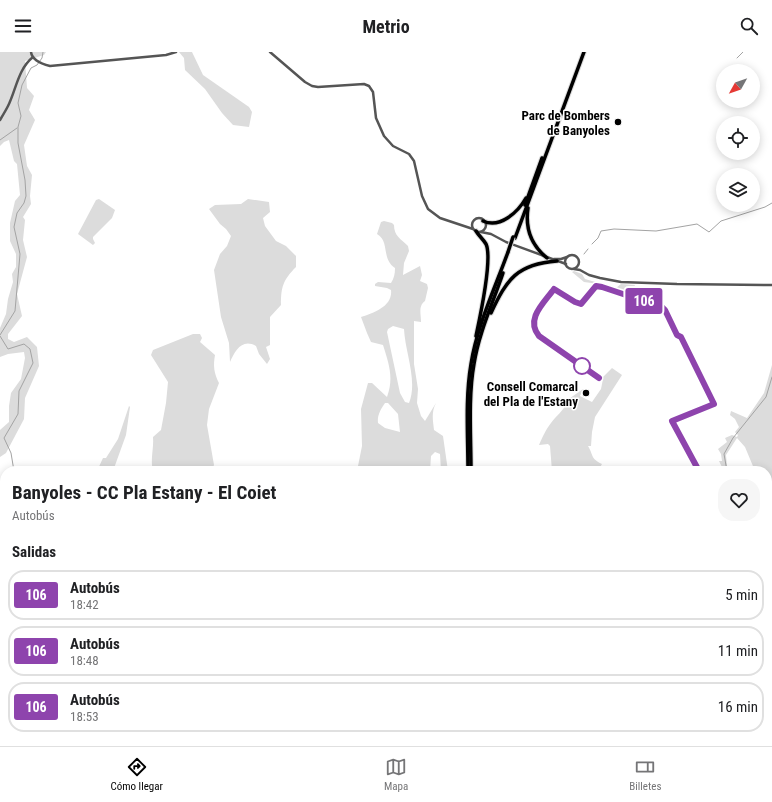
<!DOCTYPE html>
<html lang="es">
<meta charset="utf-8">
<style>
:root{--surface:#fff;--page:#f6f6f6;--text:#202124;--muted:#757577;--line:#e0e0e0;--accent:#000}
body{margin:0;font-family:"Roboto Condensed",sans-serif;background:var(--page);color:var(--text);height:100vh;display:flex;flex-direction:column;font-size:15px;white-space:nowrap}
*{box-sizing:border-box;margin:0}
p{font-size:13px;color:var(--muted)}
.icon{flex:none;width:22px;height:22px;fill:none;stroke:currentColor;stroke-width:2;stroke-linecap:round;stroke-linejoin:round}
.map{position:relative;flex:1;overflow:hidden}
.side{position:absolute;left:0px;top:414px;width:772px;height:280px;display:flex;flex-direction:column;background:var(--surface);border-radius:16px 16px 0 0;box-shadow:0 2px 10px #0003}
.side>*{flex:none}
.badge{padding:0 8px;border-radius:3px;font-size:14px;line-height:26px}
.needle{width:26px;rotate:230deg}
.tools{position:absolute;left:716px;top:12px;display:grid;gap:8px}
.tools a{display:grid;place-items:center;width:44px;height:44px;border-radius:50%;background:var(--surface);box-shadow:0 2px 10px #0003;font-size:20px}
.map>.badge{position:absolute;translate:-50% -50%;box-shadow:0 0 0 2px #fff}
h2{padding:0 12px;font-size:15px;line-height:36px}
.round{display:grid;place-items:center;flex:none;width:42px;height:42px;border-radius:16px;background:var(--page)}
.overview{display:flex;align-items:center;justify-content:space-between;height:68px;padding:0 12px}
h1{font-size:19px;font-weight:700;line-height:30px}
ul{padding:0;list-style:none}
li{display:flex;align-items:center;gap:12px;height:50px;margin:0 8px 6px;padding:0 4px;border:2px solid var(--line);border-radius:16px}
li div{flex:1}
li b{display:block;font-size:15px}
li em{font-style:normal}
li .badge{min-width:44px;font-weight:700;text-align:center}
header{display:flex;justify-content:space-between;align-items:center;height:52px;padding:0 12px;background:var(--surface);font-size:18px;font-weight:700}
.tab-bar{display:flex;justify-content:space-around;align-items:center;height:56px;border-top:1px solid var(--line);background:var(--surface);font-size:11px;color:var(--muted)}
.tab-bar a{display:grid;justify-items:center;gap:2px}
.tab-bar .active{color:var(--accent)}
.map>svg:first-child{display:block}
.green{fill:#dcdcdc;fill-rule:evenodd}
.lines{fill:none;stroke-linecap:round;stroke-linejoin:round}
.stream{stroke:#a3a3a3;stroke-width:1}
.highway-casing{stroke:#dbdbdb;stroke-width:5.5}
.minor{stroke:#555;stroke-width:2.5}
.highway{stroke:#000;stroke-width:3.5}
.highway-bridge-casing{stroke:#dbdbdb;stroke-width:5.5;stroke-linecap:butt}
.highway-bridge{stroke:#000;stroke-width:3.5}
.line-casing{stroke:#fff;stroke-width:9}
.line{stroke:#8e44ad;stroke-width:6}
.poi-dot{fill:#000;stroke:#fff;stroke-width:1.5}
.stop-dot{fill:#fff;stroke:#8e44ad;stroke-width:2}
.labels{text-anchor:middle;stroke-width:3;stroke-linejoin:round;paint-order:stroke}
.poi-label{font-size:13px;font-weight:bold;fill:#000;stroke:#fff;text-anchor:end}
</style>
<header><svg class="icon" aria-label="menu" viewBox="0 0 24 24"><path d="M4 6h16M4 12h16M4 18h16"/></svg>Metrio<svg class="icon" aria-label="search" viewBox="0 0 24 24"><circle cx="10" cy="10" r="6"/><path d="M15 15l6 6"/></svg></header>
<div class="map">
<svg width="772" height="694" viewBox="0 0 772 694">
<rect width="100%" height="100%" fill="#fff"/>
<!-- green -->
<g class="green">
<polygon points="0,0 46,0 44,3 25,9 27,36 34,44 29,58 35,68 24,93 27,114 32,123 30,144 31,152 23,165 25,168 23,188 27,205 17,242 22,264 8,282 8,287 14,290 27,285 37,295 39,314 25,346 24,367 6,401 0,405 0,378 9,370 9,354 11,341 21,327 25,306 24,300 8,302 0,305 0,276 6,262 8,247 13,230 12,222 16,215 16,202 10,189 10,171 15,149 20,143 17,112 14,109 9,88 4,90 0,94"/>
<polygon points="179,0 192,0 203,23 249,55 252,60 249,75 233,73 222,61 205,37 185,18 184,6"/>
<polygon points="99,147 115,158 112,166 93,185 93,187 95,191 93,193 78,182 96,148"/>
<path d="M248 147 269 150 270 160 263 166 265 174 276 189 286 194 296 204V215C283 228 281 235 281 253L270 265V293L266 295 270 307 267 312 259 302 256 294C242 286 235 299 230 310L229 291 221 265 214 218 220 202 227 194 231 184 226 177 220 172 209 157 215 153 241 152Z"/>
<path d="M384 169 392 171 394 173C394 184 401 187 408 194L409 199 404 211 403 223 420 214 422 223 420 229 427 232 428 236 425 249C418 254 421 262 421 270L414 269V312L418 337 417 351 421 364 425 369 436 351C431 360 433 369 434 378L443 384 448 419H441L440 402 435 400 431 404 430 419H357L362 394 361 357 368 331H372L387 345C394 326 389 312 383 293L371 290 367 281 361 265C374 261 393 254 391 238L387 236 375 234V232L378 230 391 231C394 226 395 222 395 216 381 207 390 189 377 182L381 170ZM393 274 404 277C405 300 418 329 409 351L405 350 400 341 387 280 388 277ZM385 351H388L398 362 400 380 385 376 378 371C377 363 381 357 385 351Z"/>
<polygon points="574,219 582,222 585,227 616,236 621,232 635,233 631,243 599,232 584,230 572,220"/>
<path d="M193 282H200L202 286 200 290 215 303C213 314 214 321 219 331L209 357 207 373 214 413 211 419H153C150 408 154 396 153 385L161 378 166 351 168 330 151 303 153 298Z"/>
<polygon points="772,313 772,591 767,591 767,419 755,419 745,395 737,386 726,403 727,414 741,419 724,419 723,416 724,415 722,415 719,409 722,409 721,402 718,397 727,390 725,386 732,383 737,385 738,383 735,380 739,375 735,367 730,363 731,359 747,366 764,341"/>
<path d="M612 316 622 323 595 365 592 380 591 394H588C594 404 590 406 602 412L598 419H552L550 394 548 392 539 393C542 386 546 377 551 371 556 364 563 359 567 351L566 349 583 337 580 344 592 350 601 337 603 327 602 326Z"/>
<polygon points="129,354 130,355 126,383 113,419 97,419 103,406 106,406 118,387"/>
<polygon points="55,689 197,689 198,692 204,694 58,694"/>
</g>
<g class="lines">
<!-- stream -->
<g class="stream">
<polyline points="737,6 743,0"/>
<polyline points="0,88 17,76"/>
<polyline points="592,192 598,186 601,179 614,177 656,179 697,172 709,180 721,169 765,155 772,151"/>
<polyline points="584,202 588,197"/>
<polyline points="0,283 15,259 20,202 14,175 17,161 24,151 26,144 25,128 18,91 18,75 21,64 18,51 22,33 31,16 37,13 42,6 43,0"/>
<polyline points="0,284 8,297 24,292 30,297 33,311 19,339 18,362 4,386 11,401 14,419"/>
<polyline points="727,419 724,402 733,386 766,345 772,325"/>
<polyline points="770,434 772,431"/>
<polyline points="767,441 769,437"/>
<polyline points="767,470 772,472"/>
<polyline points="0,507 3,498 5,487"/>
<polyline points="767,512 767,513"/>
<polyline points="767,516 772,517"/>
<polyline points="0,535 3,538 2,553 5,567 1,583 5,594"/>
<polyline points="767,538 772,537"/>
<polyline points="767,540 772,538"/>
<polyline points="767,568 772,568"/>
<polyline points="767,584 768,568"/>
<polyline points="767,590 772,591"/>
<polyline points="772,611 772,607"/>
<polyline points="0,618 5,612"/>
<polyline points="35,689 37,694"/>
<polyline points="715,694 716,689"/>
</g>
<!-- highway casing -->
<g class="highway-casing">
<g id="highway">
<polyline points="525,153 542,106"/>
<path d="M528 156C525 176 531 193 547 206"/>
<path d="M483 169C500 177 518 160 526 146"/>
<polyline points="515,186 584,0"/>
<path d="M491 261C507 227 517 212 557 209"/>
<path d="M476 284C480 265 493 207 486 192 483 187 479 184 476 179"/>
<path d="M468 419C468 384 465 347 471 312 477 274 495 236 508 200"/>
<path d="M471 419C471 385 468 345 474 312 479 280 493 251 503 221"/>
<polyline points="427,694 431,689"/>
<polyline points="466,694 482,689"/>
</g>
</g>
<!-- minor -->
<g class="minor">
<path d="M31 0C32 8 42 12 50 14L166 3 176 0"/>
<polyline points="270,0 305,30 312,34 318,35 364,32 369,34 373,40 376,66 384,84 393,94 409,102 414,109 422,144 428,157 440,166 473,177"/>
<path d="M0 68C3 63 6 58 8 54 16 38 18 17 33 5"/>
<circle cx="479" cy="173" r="7"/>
<polyline points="481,180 491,182 506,190 566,212"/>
<circle cx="572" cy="210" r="7"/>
<polyline points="554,207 561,207 567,205"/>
<polyline points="574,217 580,218 589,223 600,226 621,230 677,232 772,233"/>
<polyline points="382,694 385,689"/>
</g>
<!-- highway -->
<use href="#highway" class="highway"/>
<!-- highway-bridge casing -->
<g class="highway-bridge-casing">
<polyline id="highway-bridge" points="508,200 513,185"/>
</g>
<!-- highway-bridge -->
<use href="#highway-bridge" class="highway-bridge"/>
</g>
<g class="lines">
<!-- line casing -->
<g class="line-casing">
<path id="line" d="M599 326 539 284C525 267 544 251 554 237L575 250 581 252 596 234 602 235 662 255 665 258 677 283 681 285 714 352 672 369 699 419"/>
</g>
<!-- line -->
<use href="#line" class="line"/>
</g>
<!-- markers -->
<g class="poi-dot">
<circle cx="618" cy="70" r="4"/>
<circle cx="586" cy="341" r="4"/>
</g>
<circle class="stop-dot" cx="582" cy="314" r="8"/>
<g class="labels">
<!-- poi labels -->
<g class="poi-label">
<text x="610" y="68">Parc de Bombers<tspan x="610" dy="15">de Banyoles</tspan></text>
<text x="578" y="339">Consell Comarcal<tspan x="578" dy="15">del Pla de l'Estany</tspan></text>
</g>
</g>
</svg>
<div class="tools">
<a><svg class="needle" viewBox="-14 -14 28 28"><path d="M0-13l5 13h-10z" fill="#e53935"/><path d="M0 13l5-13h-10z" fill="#757577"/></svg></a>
<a><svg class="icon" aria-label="locate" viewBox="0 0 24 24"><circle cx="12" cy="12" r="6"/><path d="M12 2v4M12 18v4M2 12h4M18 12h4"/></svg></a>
<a><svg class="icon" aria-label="layers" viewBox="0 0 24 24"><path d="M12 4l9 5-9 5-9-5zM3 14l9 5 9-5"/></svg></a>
</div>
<b class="badge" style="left:644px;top:249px;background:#8e44ad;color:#fff">106</b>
<section class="side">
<div class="overview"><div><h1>Banyoles - CC Pla Estany - El Coiet</h1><p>Autobús</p></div><a class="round"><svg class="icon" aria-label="heart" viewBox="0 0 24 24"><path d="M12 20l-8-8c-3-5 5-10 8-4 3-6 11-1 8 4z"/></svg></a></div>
<h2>Salidas</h2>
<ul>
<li><span class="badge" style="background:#8e44ad;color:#fff">106</span><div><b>Autobús</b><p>18:42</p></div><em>5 min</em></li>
<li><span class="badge" style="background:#8e44ad;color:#fff">106</span><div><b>Autobús</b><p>18:48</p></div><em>11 min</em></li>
<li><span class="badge" style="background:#8e44ad;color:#fff">106</span><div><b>Autobús</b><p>18:53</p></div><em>16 min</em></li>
</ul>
</section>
</div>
<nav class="tab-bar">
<a class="active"><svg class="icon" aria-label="directions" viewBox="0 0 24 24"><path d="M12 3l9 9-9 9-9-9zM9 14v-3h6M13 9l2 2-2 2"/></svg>Cómo llegar</a>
<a><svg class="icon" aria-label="map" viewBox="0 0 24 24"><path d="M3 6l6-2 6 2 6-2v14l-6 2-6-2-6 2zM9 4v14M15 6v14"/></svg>Mapa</a>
<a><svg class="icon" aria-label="tickets" viewBox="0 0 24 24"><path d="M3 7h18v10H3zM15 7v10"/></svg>Billetes</a>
</nav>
